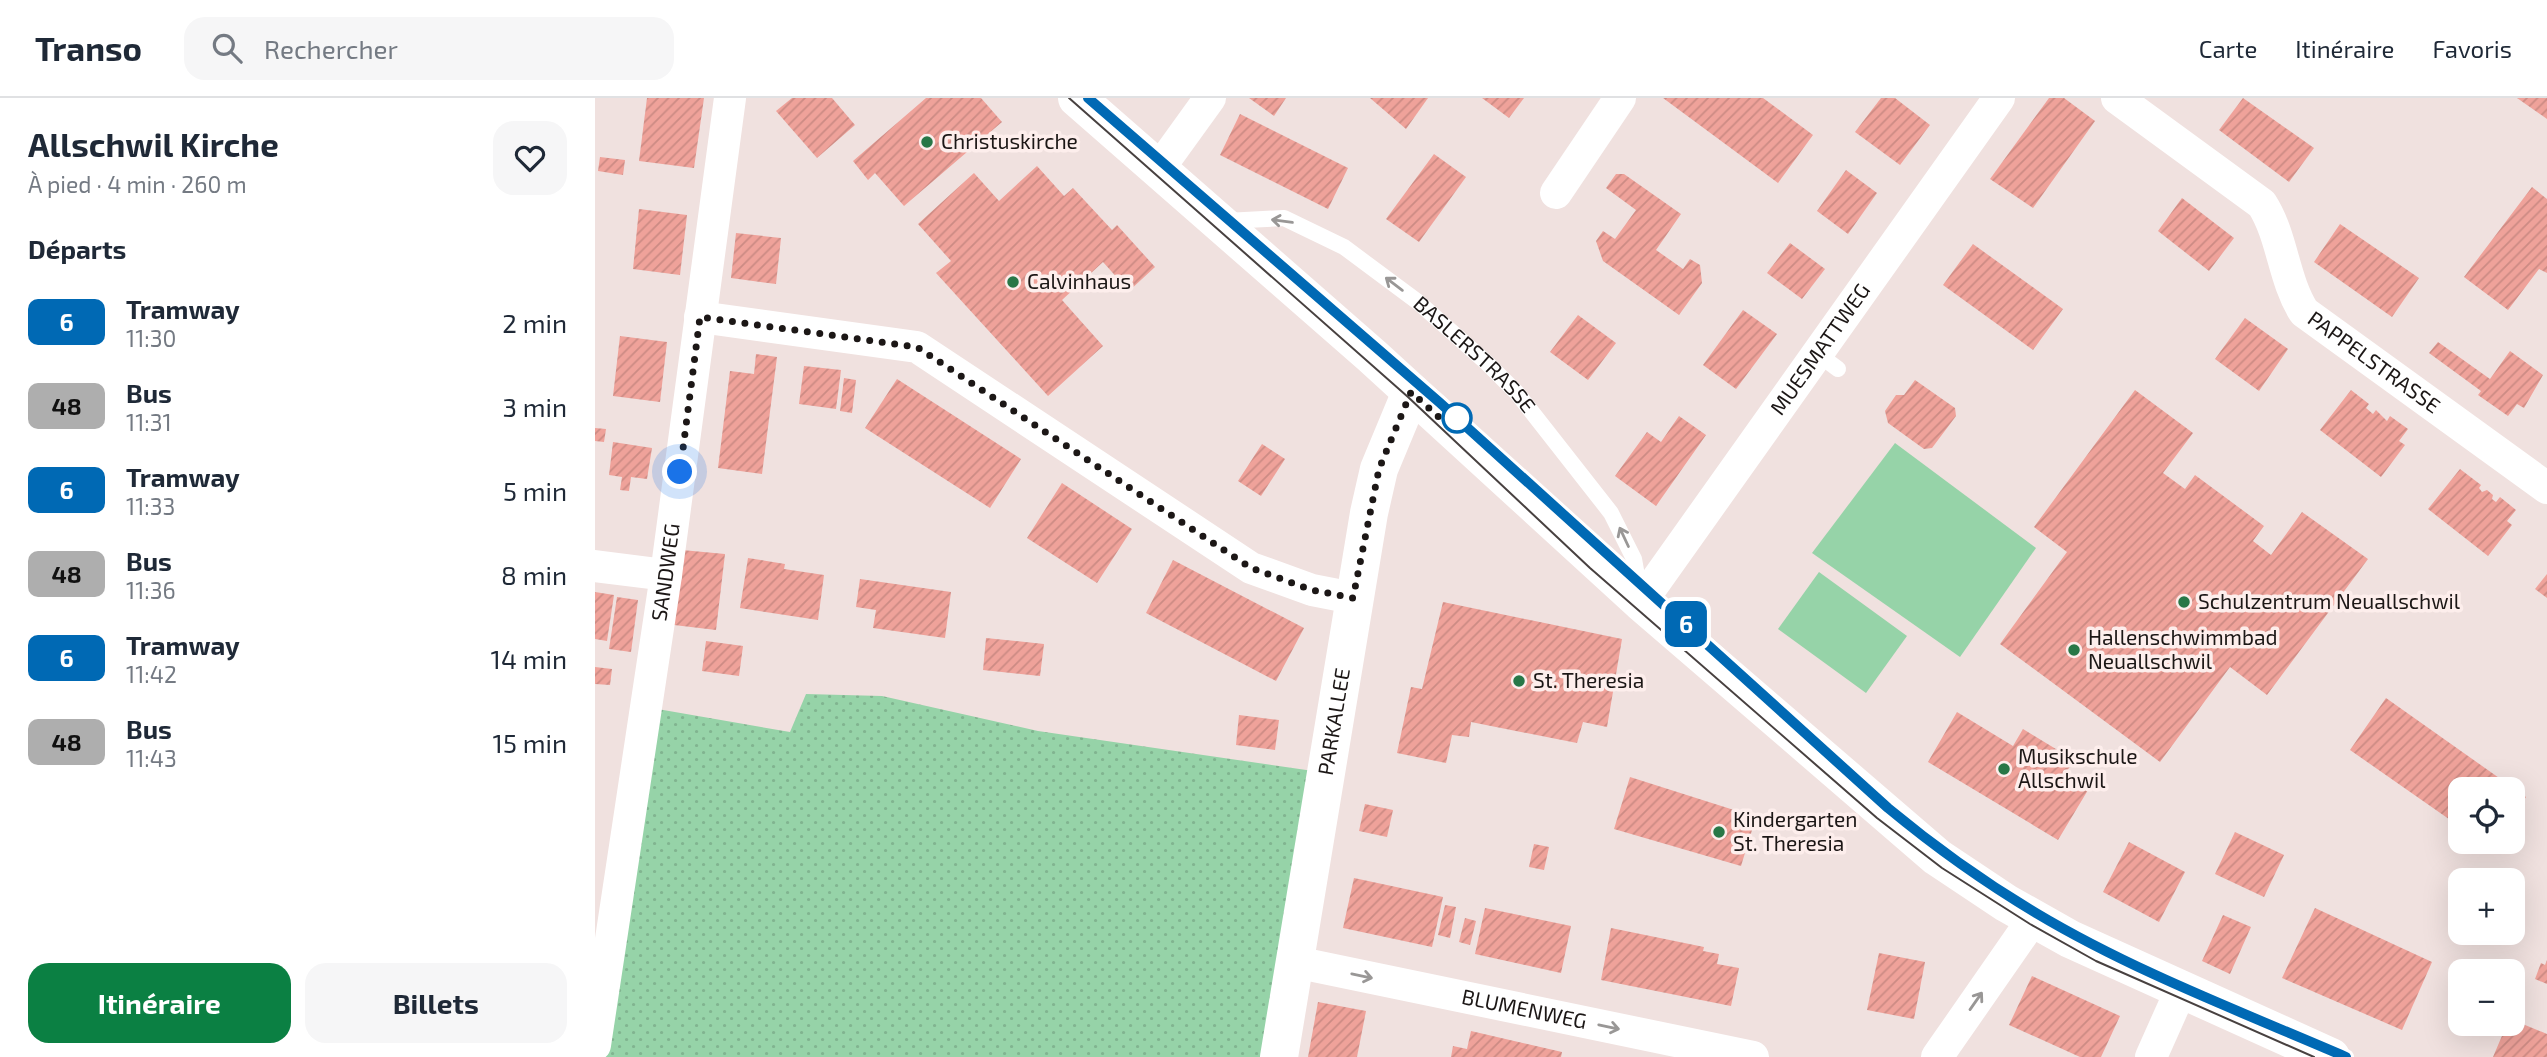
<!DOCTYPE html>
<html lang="fr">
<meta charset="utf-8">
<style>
:root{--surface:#fff;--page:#f6f6f7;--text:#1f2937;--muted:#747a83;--line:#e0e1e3;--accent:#0b8043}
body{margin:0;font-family:"Exo 2",sans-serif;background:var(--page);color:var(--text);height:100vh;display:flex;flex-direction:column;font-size:26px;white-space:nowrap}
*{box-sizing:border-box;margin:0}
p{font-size:23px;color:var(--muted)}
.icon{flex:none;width:38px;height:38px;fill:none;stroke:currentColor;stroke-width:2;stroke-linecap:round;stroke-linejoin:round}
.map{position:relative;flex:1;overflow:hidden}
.details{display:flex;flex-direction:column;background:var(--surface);width:595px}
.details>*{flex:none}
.badge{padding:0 14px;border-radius:10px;font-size:24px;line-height:46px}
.buttons{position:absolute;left:1853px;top:679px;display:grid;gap:14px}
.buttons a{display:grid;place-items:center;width:77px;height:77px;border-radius:14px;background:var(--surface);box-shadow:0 7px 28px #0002;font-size:35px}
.you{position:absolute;width:35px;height:35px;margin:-18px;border:5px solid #fff;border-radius:50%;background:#1a73e8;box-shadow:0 0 0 10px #1a73e833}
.map>.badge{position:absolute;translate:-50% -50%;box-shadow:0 0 0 4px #fff}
h2{padding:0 28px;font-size:26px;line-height:63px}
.round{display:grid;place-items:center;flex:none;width:74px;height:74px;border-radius:21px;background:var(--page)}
.summary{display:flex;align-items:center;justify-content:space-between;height:119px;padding:0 28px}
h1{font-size:33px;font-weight:700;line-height:52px}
.cta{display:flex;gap:14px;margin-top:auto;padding:14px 28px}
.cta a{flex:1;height:80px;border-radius:21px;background:var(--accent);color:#fff;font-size:28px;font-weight:700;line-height:80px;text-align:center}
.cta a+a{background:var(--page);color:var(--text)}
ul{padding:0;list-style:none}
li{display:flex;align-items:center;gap:21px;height:84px;padding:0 28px}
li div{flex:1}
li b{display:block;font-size:26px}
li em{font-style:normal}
li .badge{min-width:77px;font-weight:700;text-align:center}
header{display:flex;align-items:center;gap:42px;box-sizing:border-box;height:98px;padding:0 35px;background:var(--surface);border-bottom:2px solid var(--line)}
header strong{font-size:33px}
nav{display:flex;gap:38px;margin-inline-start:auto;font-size:24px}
.search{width:490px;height:63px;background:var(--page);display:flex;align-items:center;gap:18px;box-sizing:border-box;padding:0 24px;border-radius:21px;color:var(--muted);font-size:26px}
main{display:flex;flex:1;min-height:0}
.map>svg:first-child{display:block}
.garden{fill:url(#garden-dots)}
.pitch{fill:#96d3a8}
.building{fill:url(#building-hatch)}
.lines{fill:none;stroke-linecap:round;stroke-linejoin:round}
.service{stroke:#fff;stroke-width:16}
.minor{stroke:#fff;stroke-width:32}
.tertiary{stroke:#fff;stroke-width:38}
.secondary{stroke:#fff;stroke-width:38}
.tram{stroke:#484140;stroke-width:2}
.oneway{stroke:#999796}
.line-casing{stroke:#fff;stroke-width:16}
.line{stroke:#0069b4;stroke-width:10}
.walk{stroke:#1c1716;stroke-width:7;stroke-dasharray:0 12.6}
.poi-dot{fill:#287747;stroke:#fdeeec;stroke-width:2.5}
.stop-dot{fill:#fff;stroke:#0069b4;stroke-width:3.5}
.labels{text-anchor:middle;stroke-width:7;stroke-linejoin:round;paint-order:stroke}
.poi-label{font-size:21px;fill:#1c1716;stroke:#fdeeec;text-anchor:start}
.street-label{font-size:21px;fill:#1c1716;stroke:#fdeeec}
</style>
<header>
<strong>Transo</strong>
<div class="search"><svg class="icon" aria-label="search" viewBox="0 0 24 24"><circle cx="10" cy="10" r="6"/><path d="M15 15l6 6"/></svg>Rechercher</div>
<nav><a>Carte</a><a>Itinéraire</a><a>Favoris</a></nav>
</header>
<main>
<section class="details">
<div class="summary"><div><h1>Allschwil Kirche</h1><p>À pied · 4 min · 260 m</p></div><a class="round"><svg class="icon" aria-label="heart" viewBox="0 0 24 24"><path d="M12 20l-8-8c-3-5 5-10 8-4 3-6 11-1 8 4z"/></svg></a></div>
<h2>Départs</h2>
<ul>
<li><span class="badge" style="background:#0069b4;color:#fff">6</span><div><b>Tramway</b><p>11:30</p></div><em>2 min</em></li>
<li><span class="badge" style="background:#aeaeae;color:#111">48</span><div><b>Bus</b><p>11:31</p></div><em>3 min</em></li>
<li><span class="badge" style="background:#0069b4;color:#fff">6</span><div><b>Tramway</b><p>11:33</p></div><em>5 min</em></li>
<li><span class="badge" style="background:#aeaeae;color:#111">48</span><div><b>Bus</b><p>11:36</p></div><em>8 min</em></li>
<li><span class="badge" style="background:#0069b4;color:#fff">6</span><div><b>Tramway</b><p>11:42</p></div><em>14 min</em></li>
<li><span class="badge" style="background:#aeaeae;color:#111">48</span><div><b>Bus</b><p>11:43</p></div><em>15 min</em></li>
</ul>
<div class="cta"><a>Itinéraire</a><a>Billets</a></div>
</section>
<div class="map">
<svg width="1952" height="959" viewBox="0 0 1952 959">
<defs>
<pattern id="garden-dots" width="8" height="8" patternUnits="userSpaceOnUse" patternTransform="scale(1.75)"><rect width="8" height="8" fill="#96d3a8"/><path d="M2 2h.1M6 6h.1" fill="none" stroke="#81b490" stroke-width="1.8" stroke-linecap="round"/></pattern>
<pattern id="building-hatch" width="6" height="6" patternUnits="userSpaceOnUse" patternTransform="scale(1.75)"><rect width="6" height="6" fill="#efa29a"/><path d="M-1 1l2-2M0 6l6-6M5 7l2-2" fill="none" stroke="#cc8b84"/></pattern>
</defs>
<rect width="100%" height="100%" fill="#f0e1df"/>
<!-- garden -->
<polygon class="garden" points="211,596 287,598 443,633 732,675 684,959 0,959 51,609 195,634"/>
<!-- pitch -->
<g class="pitch">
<polygon points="1300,345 1441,450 1365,559 1217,455"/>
<polygon points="1224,474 1312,538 1271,595 1183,531"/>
</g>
<!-- building -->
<g class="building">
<polygon points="52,0 109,0 99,70 44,63"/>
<polygon points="197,0 237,0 260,27 222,60 181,13"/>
<polygon points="331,0 386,0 407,24 309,108 280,75 273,82 258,63"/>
<polygon points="654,0 691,0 679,18"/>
<polygon points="775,0 833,0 811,31"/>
<polygon points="887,0 929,0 914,20"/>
<polygon points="1068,0 1168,0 1218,37 1183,85"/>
<polygon points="1286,0 1300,0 1335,27 1305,67 1260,34"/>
<polygon points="1454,0 1469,0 1500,23 1438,110 1395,81"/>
<polygon points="1648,0 1719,50 1694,84 1624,32"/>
<polygon points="1922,0 1952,0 1952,21"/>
<polygon points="645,16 753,70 733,111 625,57"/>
<polygon points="839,56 871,79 824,144 791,121"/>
<polygon points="5,59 30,62 28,77 3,73"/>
<polygon points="442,68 469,98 478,90 517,132 522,127 560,169 534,193 508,164 467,202 508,248 453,298 341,175 356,163 323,126 379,75 404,103"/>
<polygon points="1251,72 1282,95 1253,136 1222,113"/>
<polygon points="1021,76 1029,76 1086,116 1061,152 1088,171 1095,161 1105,167 1107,185 1084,217 1008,163 1001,143 1008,133 1020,141 1041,112 1011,90"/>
<polygon points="1937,89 1952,101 1952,175 1944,171 1913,212 1869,179"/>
<polygon points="1587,100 1639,140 1614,173 1563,133"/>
<polygon points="44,111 92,117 85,177 38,171"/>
<polygon points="1745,126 1824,180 1797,219 1719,164"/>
<polygon points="141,135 186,140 181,186 136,180"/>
<polygon points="1195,145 1230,171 1207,201 1172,175"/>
<polygon points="1378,146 1468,211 1438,252 1348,187"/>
<polygon points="1148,212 1182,236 1141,291 1108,267"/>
<polygon points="983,217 1021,245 993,282 955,254"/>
<polygon points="1650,220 1693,251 1664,293 1620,261"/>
<polygon points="25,238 72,244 65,304 18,298"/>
<polygon points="1843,244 1895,281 1915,253 1948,277 1929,310 1922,306 1913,318 1883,297 1886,293 1834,255"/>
<polygon points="161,256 182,259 167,376 123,370 135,273 159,276"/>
<polygon points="209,268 246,272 241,311 204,306"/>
<polygon points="249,280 261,282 257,315 245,313"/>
<polygon points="302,281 426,361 395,410 270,330"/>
<polygon points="1320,282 1360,310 1361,318 1337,350 1329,351 1293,325 1290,313 1301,297 1309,297"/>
<polygon points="1540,292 1598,335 1568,375 1590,391 1600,377 1669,428 1658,443 1676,457 1707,414 1773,461 1672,597 1635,569 1565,664 1405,546 1472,454 1439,429"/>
<polygon points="1756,292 1774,306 1771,310 1778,316 1781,312 1792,323 1795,318 1813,331 1804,343 1810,347 1786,379 1725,332"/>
<polygon points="1084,318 1111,337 1061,408 1020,378 1052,334 1066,344"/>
<polygon points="0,330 11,331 9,344 0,343"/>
<polygon points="18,344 57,350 52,381 36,379 34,393 25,392 27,379 14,377"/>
<polygon points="667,346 690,361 666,398 643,383"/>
<polygon points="1865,371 1886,387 1884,390 1887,394 1892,392 1898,397 1897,401 1901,404 1905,399 1921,412 1912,423 1917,427 1893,458 1833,411"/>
<polygon points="467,385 537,431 502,485 432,440"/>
<polygon points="87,452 130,456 121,532 79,527"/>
<polygon points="153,460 190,466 189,471 229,477 223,522 145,510"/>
<polygon points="578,462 709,530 681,583 551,515"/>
<polygon points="1952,476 1952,500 1940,491"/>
<polygon points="265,481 356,494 350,540 278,530 281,512 261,509"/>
<polygon points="0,494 19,497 12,543 0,541"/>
<polygon points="22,499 43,502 36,554 14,551"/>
<polygon points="848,504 1027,541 1012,629 988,624 982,645 876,624 874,639 857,637 851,665 802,655 816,589 827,591"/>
<polygon points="391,540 449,546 445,578 388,572"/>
<polygon points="111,543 148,548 144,578 107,573"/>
<polygon points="0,569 17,571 15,587 0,586"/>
<polygon points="1791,600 1931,699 1918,718 1918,691 1866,691 1866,720 1861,726 1755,652"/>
<polygon points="1362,614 1418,648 1428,631 1479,662 1469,678 1493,692 1463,742 1333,664"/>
<polygon points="644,617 684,622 680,652 641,647"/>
<polygon points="1035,679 1161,719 1146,768 1019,731"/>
<polygon points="770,706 798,712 792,739 764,733"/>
<polygon points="1640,734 1689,757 1669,799 1620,776"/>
<polygon points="1534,744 1590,774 1564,824 1508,794"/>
<polygon points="939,746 954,749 949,772 934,769"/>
<polygon points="759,780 848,799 837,849 748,830"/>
<polygon points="850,807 861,809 855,840 843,837"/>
<polygon points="890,810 976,828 966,875 880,856"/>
<polygon points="1720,810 1837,864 1807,932 1687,880"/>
<polygon points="1628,817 1656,829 1635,876 1607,863"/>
<polygon points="870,820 881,823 875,847 864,844"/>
<polygon points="1016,830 1109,849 1108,853 1124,856 1122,866 1144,870 1136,908 1006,882"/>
<polygon points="1284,855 1330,864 1319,921 1272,912"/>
<polygon points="1952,862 1952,886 1940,881 1946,865 1950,867"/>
<polygon points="1437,878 1525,918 1506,959 1485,959 1414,927"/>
<polygon points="723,904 771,913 762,959 713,959"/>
<polygon points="1918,922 1952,936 1952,959 1898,959 1912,926 1918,926"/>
<polygon points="876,933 967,954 966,959 856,959 858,948 872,951"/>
</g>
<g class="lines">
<!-- service -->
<g class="service">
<path id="s1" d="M631 123 689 120 749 149 823 204 892 265 922 295 1016 415 1039 461 1045 495"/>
<polyline points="1223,256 1243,271"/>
</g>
<!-- minor -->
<g class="minor">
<path id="s2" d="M1522 0 1667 106C1688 139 1688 181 1709 214L1952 390"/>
<polyline points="563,72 615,0"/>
<polyline points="961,95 1025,0"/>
<polyline points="105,219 322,249 656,470 717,492 758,500"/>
<polyline points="0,468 71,477"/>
<path id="s3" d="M1046 504 1404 0"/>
<path id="s4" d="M700 864 1158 959"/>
<path id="s5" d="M0 947 71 477 135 0"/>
<polyline points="1342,959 1438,821"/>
<polyline points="1556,959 1585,894"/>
</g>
<!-- tertiary -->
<path class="tertiary" id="s6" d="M684 959 774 415 784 371 816 294"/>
<!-- secondary -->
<polyline class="secondary" points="482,0 777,258 1046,504 1342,759 1411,805 1475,841 1736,959"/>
<!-- tram -->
<g class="tram">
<polyline points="474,0 813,299 995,470 1282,720 1347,770 1435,826 1501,863 1719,959"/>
<path d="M493 0 844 305 1292 711C1340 748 1389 784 1441 815 1538 874 1647 914 1751 959"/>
</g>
</g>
<!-- one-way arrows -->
<defs><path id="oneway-shaft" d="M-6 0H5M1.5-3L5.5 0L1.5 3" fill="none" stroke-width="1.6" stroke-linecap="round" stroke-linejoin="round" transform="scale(1.75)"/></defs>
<g class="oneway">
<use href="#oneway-shaft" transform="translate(687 123) rotate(-172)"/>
<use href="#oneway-shaft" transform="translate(799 186) rotate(-143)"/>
<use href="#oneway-shaft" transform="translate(1029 439) rotate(-115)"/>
<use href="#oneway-shaft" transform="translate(767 878) rotate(12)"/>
<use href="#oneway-shaft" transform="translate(1381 903) rotate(-55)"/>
<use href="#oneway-shaft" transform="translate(1014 929) rotate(12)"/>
</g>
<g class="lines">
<!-- line casing -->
<g class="line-casing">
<path id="line" d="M493 0 844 304 1293 710C1340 749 1389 784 1441 815 1538 873 1647 914 1751 959"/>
</g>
<!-- line -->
<use href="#line" class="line"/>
<!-- walk -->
<polyline class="walk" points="85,374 105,219 322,249 656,470 717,492 758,500 784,371 816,294 855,329 862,320"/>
</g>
<!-- markers -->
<g class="poi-dot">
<circle cx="332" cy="44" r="7"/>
<circle cx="418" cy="184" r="7"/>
<circle cx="1589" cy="504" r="7"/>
<circle cx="1479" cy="552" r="7"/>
<circle cx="924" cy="583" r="7"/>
<circle cx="1409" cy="671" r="7"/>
<circle cx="1124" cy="734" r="7"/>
</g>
<circle class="stop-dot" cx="862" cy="320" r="14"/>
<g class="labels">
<!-- poi labels -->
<g class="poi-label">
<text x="346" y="51">Christuskirche</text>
<text x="432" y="191">Calvinhaus</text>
<text x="1603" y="511">Schulzentrum Neuallschwil</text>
<text x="1493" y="547">Hallenschwimmbad<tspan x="1493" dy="24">Neuallschwil</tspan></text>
<text x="938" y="590">St. Theresia</text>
<text x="1423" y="666">Musikschule<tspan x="1423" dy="24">Allschwil</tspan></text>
<text x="1138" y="729">Kindergarten<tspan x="1138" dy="24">St. Theresia</tspan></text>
</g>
<!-- street labels -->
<g class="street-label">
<text dy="7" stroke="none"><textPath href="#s3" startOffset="310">MUESMATTWEG</textPath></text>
<text dy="7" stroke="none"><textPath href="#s1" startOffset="294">BASLERSTRASSE</textPath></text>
<text dy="7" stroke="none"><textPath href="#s2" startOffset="382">PAPPELSTRASSE</textPath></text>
<text dy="7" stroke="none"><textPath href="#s5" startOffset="478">SANDWEG</textPath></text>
<text dy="7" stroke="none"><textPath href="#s6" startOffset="340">PARKALLEE</textPath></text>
<text dy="7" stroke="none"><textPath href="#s4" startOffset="234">BLUMENWEG</textPath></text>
</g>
</g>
</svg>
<div class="buttons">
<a><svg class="icon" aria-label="locate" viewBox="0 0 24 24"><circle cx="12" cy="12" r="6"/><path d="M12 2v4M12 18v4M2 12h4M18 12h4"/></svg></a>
<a>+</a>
<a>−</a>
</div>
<div class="you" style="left:85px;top:374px"></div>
<b class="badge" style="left:1091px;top:526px;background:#0069b4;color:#fff">6</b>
</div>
</main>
